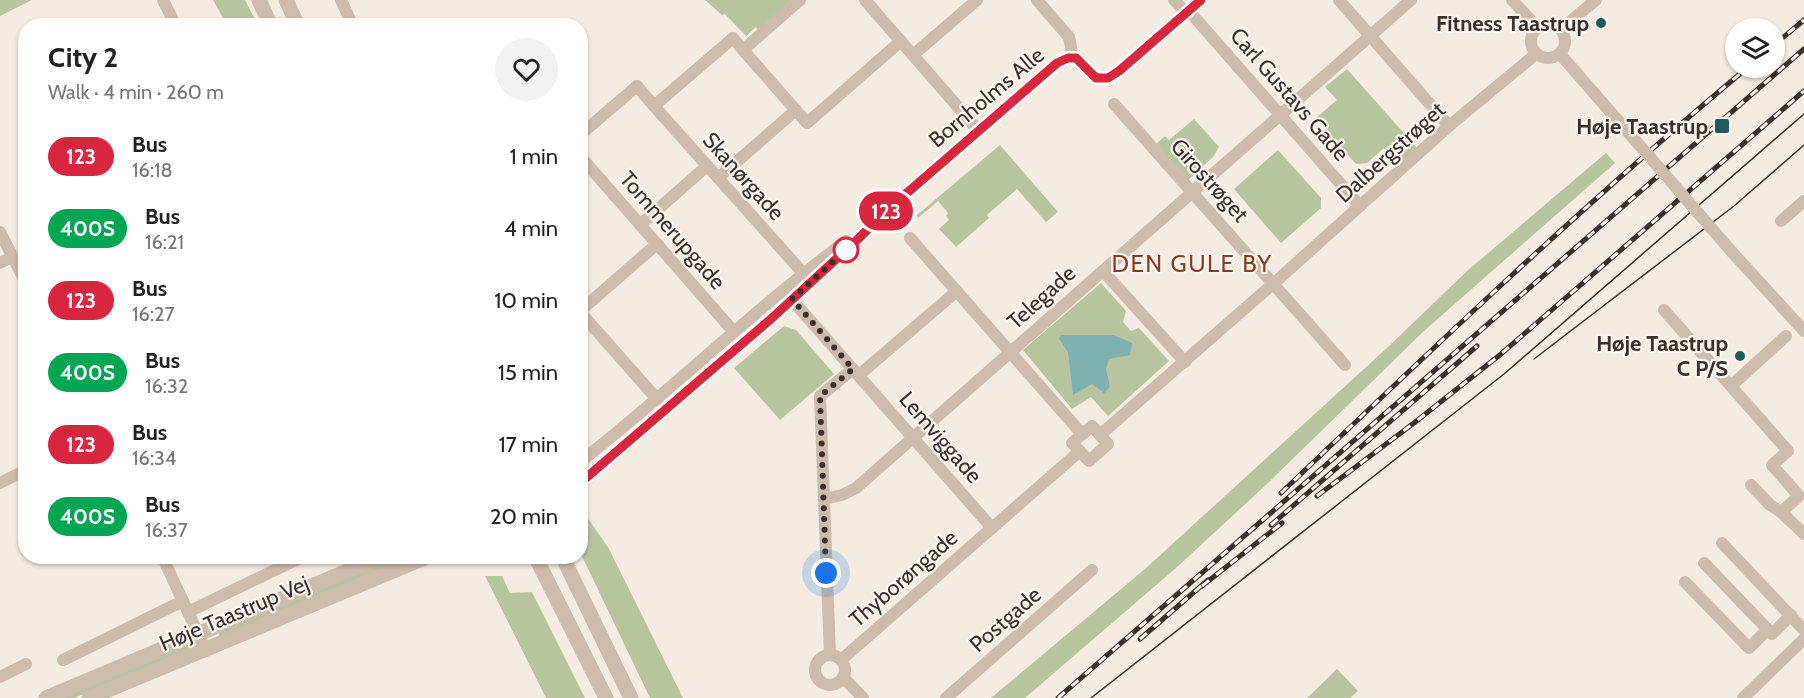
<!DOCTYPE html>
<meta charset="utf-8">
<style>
:root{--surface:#fff;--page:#f2f2f2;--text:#222;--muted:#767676}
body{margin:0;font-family:Cabin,sans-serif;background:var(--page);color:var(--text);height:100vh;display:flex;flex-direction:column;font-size:22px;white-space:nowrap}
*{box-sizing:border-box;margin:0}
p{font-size:20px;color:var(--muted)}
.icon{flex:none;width:33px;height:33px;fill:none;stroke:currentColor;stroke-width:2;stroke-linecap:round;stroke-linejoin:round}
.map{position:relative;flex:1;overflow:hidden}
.drawer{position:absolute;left:18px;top:18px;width:570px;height:546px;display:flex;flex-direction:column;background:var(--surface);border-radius:24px;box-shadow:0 2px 4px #0004}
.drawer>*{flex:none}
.badge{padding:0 12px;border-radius:20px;font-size:21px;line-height:39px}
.tools{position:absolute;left:1725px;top:18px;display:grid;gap:12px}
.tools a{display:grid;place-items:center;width:60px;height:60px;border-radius:50%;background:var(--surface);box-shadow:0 2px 4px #0004;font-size:30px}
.you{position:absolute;width:30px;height:30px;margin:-15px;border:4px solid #fff;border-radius:50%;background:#1a73e8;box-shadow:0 0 0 9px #1a73e833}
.map>.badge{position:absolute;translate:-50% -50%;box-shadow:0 0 0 3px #fff}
.round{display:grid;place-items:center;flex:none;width:63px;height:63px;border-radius:32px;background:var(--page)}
.summary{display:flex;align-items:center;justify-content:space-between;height:102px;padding:0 30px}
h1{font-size:28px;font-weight:700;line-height:45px}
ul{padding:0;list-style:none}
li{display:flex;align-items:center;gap:18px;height:72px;padding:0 30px}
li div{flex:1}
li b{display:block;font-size:22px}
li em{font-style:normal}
li .badge{min-width:66px;font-weight:700;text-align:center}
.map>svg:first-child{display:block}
.green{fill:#b8c4a0}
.water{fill:#7fb0b2}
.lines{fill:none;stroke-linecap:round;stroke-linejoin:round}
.minor{stroke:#cdbbac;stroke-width:12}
.tertiary{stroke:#cdbbac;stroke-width:15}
.tram{stroke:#3b302b;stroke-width:1.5}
.rail-casing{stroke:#3b302b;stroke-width:5}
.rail{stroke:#fbf5ee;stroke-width:3;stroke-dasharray:9;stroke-linecap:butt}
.minor-bridge{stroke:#cdbbac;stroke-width:12}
.line-casing{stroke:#fff;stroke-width:14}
.line{stroke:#d7263d;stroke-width:9}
.walk{stroke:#3b302b;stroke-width:6;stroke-dasharray:0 10.8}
.poi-dot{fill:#1f5a5e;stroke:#fbf5ee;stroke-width:2}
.stop-dot{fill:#fff;stroke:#d7263d;stroke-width:3}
.labels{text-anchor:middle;stroke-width:4.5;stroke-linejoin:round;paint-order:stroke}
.poi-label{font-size:22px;font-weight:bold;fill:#3b302b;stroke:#fbf5ee;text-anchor:end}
.street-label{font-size:22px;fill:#3b302b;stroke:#fbf5ee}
.neighbourhood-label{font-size:24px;letter-spacing:1.5px;fill:#8c3b22;stroke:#fbf5ee}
</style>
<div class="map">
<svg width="1804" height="698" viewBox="0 0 1804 698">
<rect width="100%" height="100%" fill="#f4ebe1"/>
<!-- green -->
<g class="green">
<polygon points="0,0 32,0 0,16"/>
<polygon points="213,0 245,0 258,25 227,25"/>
<polygon points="705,0 795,0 759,31 756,27 746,36 725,14 722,15"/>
<polygon points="1347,69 1417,148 1398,164 1384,148 1367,163 1356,164 1316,118 1337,100 1325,87"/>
<polygon points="1194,119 1219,147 1213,157 1188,180 1156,144 1165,136 1169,140"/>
<polygon points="1000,145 1058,212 1046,222 1017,189 987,215 989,218 956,247 939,229 949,220 946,216 948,213 938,201 918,218 917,215"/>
<polygon points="1278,150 1321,198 1321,208 1281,243 1234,189"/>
<polygon points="1606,153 1615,163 1424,331 1267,484 1176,568 1025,698 991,698 1145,569 1387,348 1467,271"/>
<polygon points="1101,283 1126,311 1123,322 1131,331 1139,328 1169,361 1108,416 1091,397 1072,409 1023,350"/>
<polygon points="784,326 796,330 834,374 780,420 734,368"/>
<polygon points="587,501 585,514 609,549 683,698 650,698 581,554 581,510"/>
<polygon points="397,557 413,557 220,637 218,632"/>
<polygon points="485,576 502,576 510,593 532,592 585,698 546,698"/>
<polygon points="187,644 190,650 74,698 60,698"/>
<polygon points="1337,669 1358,691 1350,698 1307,698"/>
</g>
<!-- water -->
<polygon class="water" points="1061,335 1113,335 1132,343 1130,355 1109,359 1106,369 1110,387 1104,393 1092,384 1073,395 1068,352 1059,339"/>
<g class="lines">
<!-- minor -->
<g class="minor">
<polyline points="163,0 176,26"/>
<polyline points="341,0 353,26"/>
<polyline points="865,0 978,130"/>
<polyline points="1037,0 1069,37 1073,58"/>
<polyline points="1174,0 1186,13"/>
<polyline points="1339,0 1449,126"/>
<polyline points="1512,0 1538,28"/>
<polyline points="1189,11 1360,206"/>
<circle cx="1548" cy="41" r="17"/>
<polyline points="1561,29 1596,0"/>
<polyline points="743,50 807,123 901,41"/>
<polyline points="1560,54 1621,124"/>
<polyline points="913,55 977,0"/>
<polyline points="1114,104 1345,365"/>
<polyline points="654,106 803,273"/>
<polyline points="580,135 637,86 654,106 733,38 743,50 800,0"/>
<polyline points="580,156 734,332"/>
<polyline points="718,178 796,110"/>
<polyline points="1781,221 1804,201"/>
<polyline points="640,225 707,166"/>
<polyline points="0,232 26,283"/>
<polyline points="910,238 1082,434"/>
<polyline points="1732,252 1804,331"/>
<polyline points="0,263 12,257"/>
<polyline points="1103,271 1185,362"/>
<polyline points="787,294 992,528"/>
<polyline points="1664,310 1788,451 1772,465 1799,496 1781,512 1804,534"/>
<polyline points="580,311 657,244"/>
<polyline points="580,312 657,399"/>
<polyline points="859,375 957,291"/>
<polyline points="1731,386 1786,336"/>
<polygon points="1092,426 1108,444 1089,461 1072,443"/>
<polyline points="1100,435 1273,284 1449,126 1536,54"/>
<path d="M580 462C671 391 753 310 846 241"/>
<polyline points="0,483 26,470"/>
<polyline points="580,483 772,318 858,239 885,212 1057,63 1068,58 1076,58 1096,78 1109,78 1119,71 1201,0"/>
<polyline points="1751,485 1770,505 1781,512"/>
<polyline points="824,499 842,495 856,488 1411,0"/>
<polyline points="1722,543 1804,630"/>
<polyline points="162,556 202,642"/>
<polyline points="1704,563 1772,634 1791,615"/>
<polyline points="1685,582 1749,648 1768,629"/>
<polyline points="188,612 304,556"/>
<circle cx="830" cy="670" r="15"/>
<polyline points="830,655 820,396 853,369"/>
<polyline points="63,660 183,601"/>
<polyline points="841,660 1080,451"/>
<polyline points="0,677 26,664"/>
<polyline points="843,677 863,698"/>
<polyline points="946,698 1092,570"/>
<polyline points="1743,698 1804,639"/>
</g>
<!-- tertiary -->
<g class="tertiary">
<polyline points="259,0 271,26"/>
<polyline points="286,0 298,26"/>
<polyline points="535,556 606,698"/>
<polyline points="562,556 631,698"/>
<polyline points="46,698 383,556"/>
<polyline points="89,698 429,556"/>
</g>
<!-- tram -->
<g class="tram">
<polyline points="1534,359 1734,206 1804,145"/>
<polyline points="1091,698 1504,374 1804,114"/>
</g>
<!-- rail casing -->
<g class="rail-casing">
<g id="rail">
<polyline points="1774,45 1804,20"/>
<path d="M1281 493C1433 348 1585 203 1747 68"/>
<polyline points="1317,496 1414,423 1501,354 1804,91"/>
<polyline points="1271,525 1477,346"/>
<polyline points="1202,586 1282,523"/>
<polyline points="1140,639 1208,580"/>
<polyline points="1058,698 1804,49"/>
</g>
</g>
<!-- rail -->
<use href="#rail" class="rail"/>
<!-- minor-bridge -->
<polyline class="minor-bridge" points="1621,124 1732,252"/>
</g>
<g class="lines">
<!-- line casing -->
<g class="line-casing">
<polyline id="line" points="580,483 772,318 858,239 885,212 1057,63 1068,58 1076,58 1096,78 1108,78 1119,71 1201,0"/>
</g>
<!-- line -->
<use href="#line" class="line"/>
<!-- walk -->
<polyline class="walk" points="826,573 820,396 853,369 792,299 846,250"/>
</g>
<!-- markers -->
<g class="poi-dot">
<circle cx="1601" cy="23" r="6"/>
<rect x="1714" y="118" width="16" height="16" rx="3"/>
<circle cx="1740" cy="356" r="6"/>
</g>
<circle class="stop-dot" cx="846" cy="250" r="12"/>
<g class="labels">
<!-- poi labels -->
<g class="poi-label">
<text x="1589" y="31">Fitness Taastrup</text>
<text x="1708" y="134">Høje Taastrup</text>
<text x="1728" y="351">Høje Taastrup<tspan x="1728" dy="25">C P/S</tspan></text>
</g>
<!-- street labels -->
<g class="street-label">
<text transform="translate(1290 94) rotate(49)" y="8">Carl Gustavs Gade</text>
<text transform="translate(986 97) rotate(-40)" y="8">Bornholms Alle</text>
<text transform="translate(1390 152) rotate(-42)" y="8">Dalbergstrøget</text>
<text transform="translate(744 176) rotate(48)" y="8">Skanørgade</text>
<text transform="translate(1210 180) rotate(48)" y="8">Girostrøget</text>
<text transform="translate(673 230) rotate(49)" y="8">Tommerupgade</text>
<text transform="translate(1041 297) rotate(-42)" y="8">Telegade</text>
<text transform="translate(941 437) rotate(49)" y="8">Lemviggade</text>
<text transform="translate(903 578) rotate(-41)" y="8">Thyborøngade</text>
<text transform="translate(234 613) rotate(-23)" y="8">Høje Taastrup Vej</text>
<text transform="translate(1005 619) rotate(-41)" y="8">Postgade</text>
</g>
<!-- neighbourhood labels -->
<g class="neighbourhood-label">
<text x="1192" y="272">DEN GULE BY</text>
</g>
</g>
</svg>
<div class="tools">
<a><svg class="icon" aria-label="layers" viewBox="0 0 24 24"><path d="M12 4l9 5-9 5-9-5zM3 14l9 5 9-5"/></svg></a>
</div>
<div class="you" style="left:826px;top:573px"></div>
<b class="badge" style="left:886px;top:211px;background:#d7263d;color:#fff">123</b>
<section class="drawer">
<div class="summary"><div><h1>City 2</h1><p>Walk · 4 min · 260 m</p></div><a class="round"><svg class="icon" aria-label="heart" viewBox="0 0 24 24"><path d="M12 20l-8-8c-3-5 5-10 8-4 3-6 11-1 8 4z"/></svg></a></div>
<ul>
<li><span class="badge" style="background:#d7263d;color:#fff">123</span><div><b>Bus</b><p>16:18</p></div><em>1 min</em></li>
<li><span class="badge" style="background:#00a651;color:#fff">400S</span><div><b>Bus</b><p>16:21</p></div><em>4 min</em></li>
<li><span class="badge" style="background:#d7263d;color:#fff">123</span><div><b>Bus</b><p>16:27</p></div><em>10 min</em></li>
<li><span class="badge" style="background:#00a651;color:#fff">400S</span><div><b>Bus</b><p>16:32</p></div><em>15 min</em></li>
<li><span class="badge" style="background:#d7263d;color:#fff">123</span><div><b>Bus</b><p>16:34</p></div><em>17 min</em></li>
<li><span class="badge" style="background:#00a651;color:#fff">400S</span><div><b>Bus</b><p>16:37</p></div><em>20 min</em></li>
</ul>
</section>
</div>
